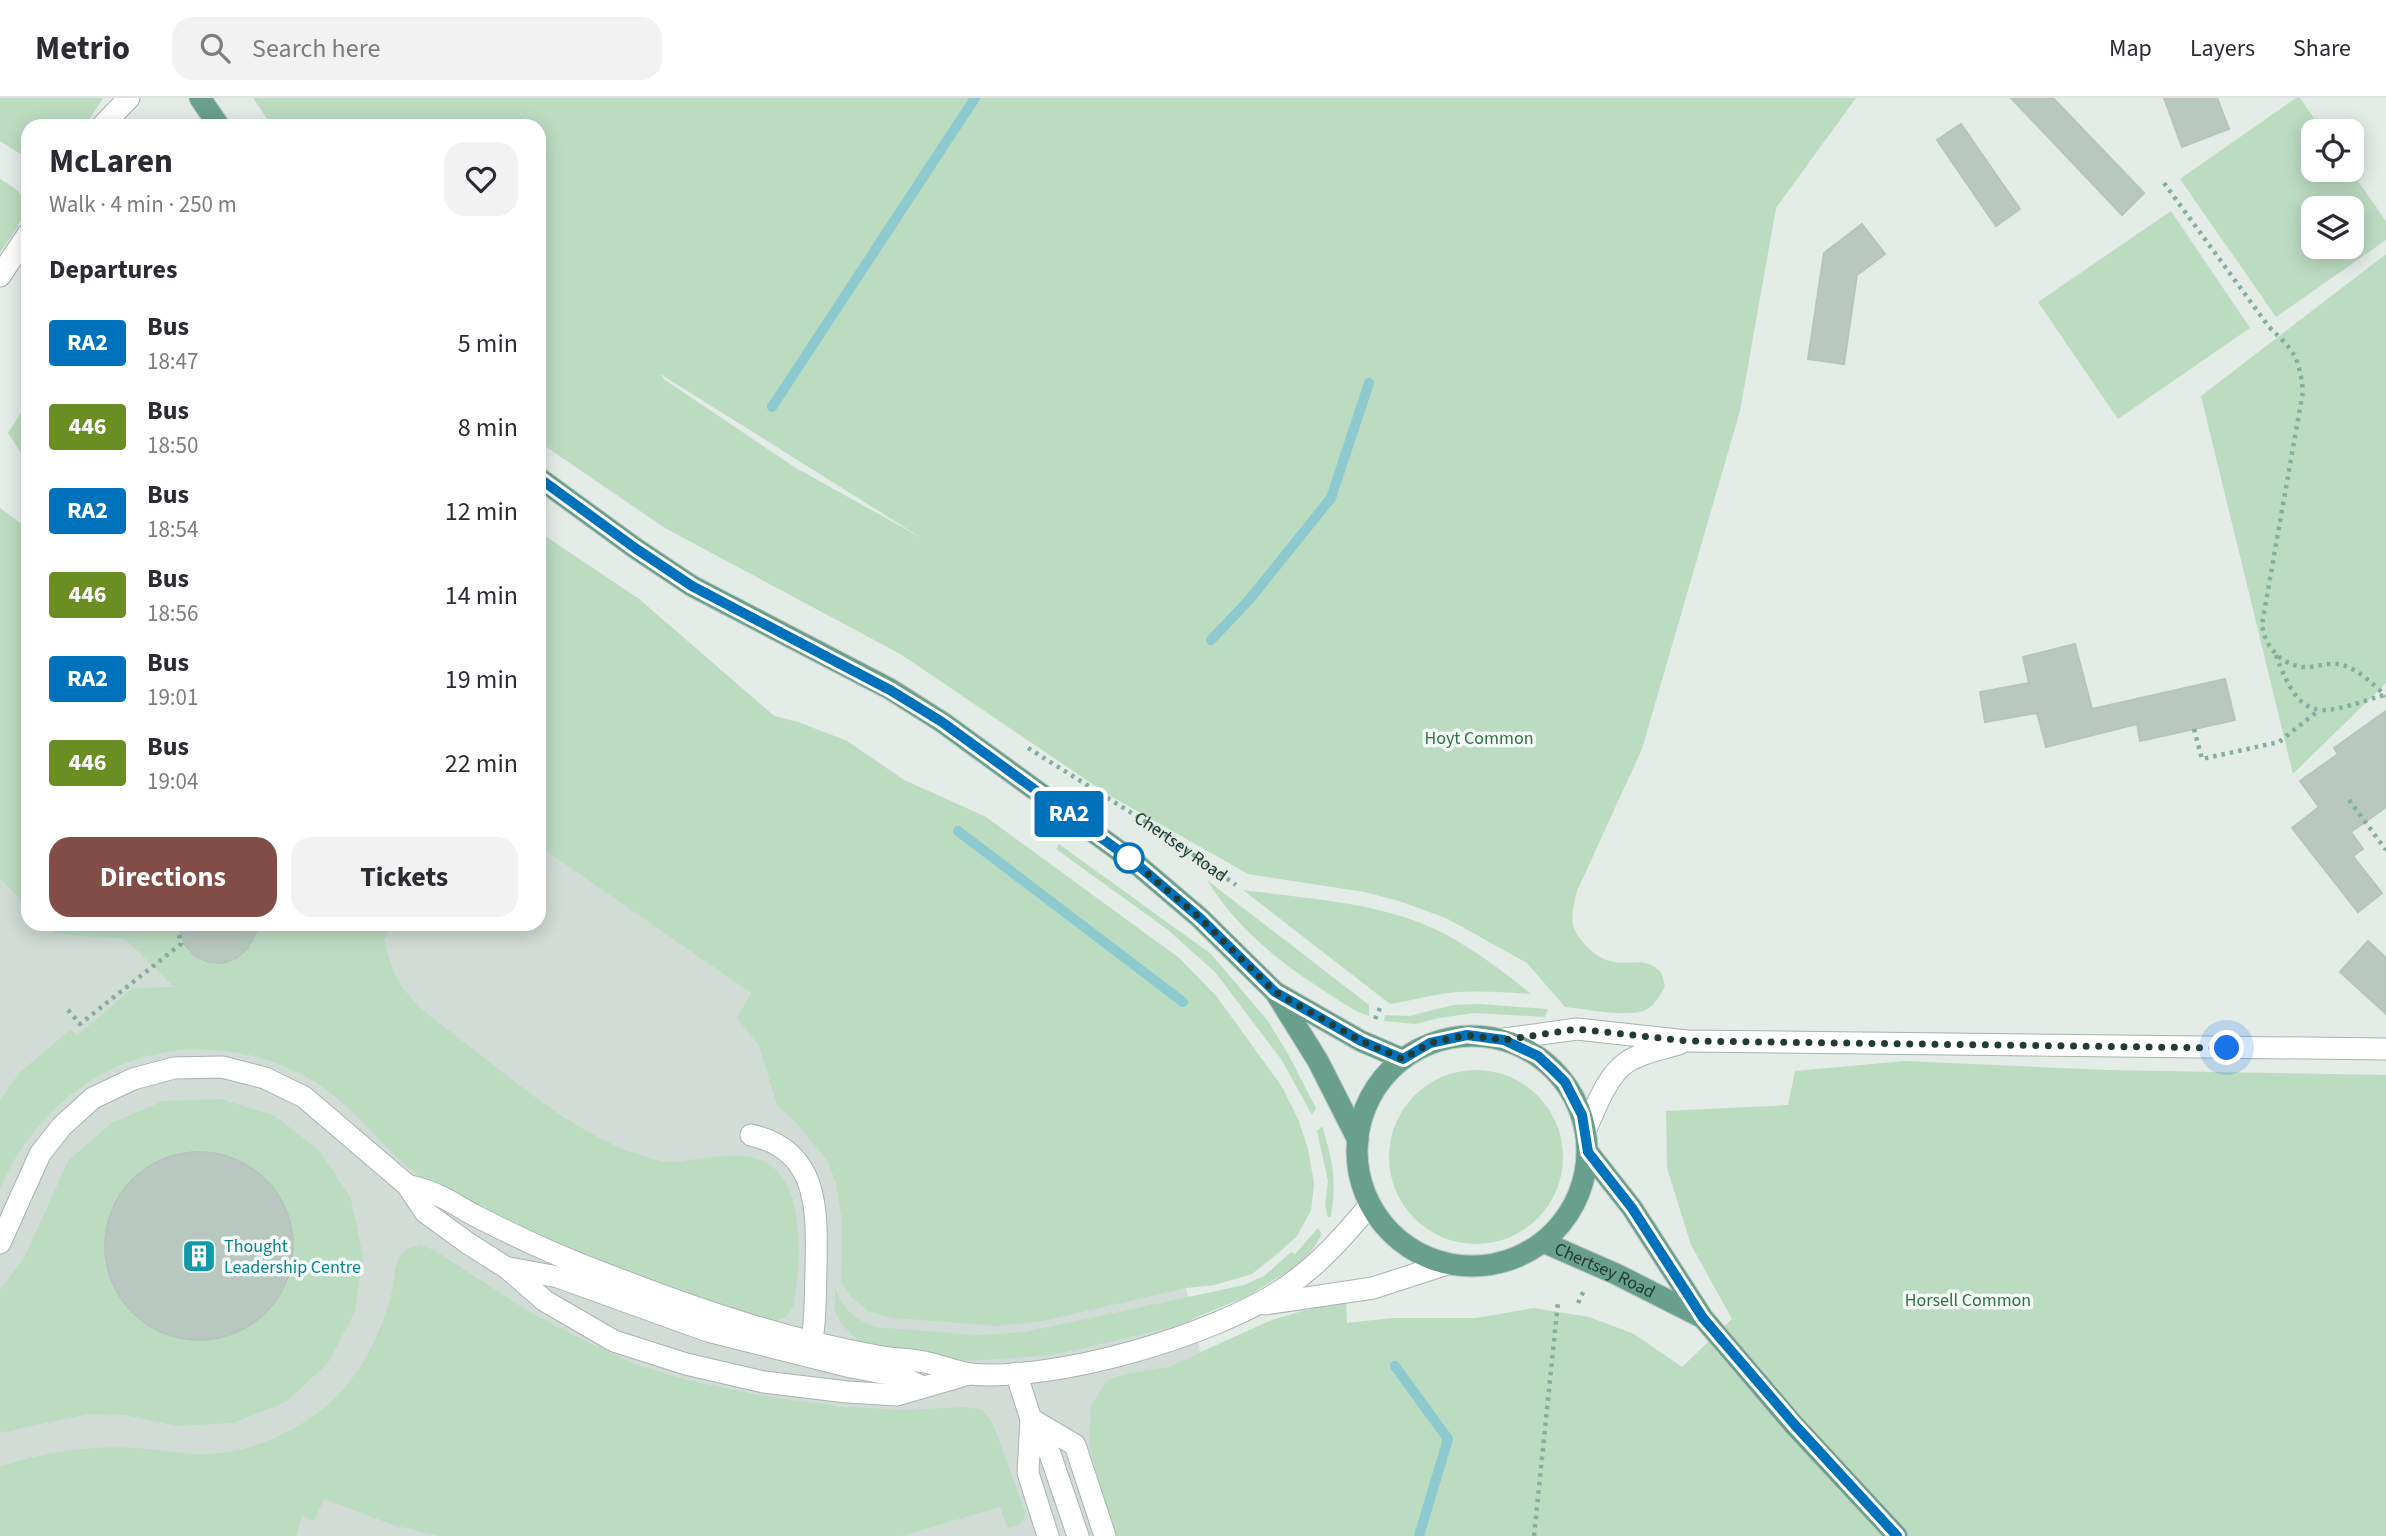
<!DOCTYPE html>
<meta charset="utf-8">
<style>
:root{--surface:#fff;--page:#f2f2f3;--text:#2b2b33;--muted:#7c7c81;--line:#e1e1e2;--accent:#824d47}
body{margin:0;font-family:"Source Sans 3",sans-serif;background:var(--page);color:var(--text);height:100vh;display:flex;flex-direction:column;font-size:26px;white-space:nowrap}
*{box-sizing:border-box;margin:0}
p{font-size:23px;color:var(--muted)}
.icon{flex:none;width:38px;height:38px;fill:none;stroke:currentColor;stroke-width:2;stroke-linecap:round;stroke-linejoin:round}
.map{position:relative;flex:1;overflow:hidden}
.drawer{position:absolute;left:21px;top:21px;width:525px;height:812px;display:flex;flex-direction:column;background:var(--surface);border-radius:21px;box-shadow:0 4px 18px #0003}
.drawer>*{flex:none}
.badge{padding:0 14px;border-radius:5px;font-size:24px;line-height:46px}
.controls{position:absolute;left:2301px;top:21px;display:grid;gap:14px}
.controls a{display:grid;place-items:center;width:63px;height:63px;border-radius:14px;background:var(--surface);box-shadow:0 4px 18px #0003;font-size:35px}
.you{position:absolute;width:35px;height:35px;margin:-18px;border:5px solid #fff;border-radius:50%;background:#1a73e8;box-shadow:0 0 0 10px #1a73e833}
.map>.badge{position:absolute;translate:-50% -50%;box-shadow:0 0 0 4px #fff}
h2{padding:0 28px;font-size:26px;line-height:63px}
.round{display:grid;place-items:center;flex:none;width:74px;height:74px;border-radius:21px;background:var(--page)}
.head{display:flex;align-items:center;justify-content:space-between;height:119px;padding:0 28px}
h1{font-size:33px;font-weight:700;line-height:52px}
.action{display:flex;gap:14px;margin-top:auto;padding:14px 28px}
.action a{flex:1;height:80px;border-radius:21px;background:var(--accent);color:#fff;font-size:28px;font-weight:700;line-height:80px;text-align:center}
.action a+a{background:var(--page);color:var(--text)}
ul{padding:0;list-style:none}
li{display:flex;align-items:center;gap:21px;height:84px;padding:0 28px}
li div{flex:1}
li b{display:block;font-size:26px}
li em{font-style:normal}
li .badge{min-width:77px;font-weight:700;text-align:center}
header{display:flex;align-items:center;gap:42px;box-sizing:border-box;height:98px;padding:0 35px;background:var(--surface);border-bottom:2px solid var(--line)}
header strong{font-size:33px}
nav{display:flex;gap:38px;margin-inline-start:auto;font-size:24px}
.search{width:490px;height:63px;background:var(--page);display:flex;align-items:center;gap:18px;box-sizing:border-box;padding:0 24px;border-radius:21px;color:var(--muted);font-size:26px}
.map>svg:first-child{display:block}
.built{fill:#d1dcd6}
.green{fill:#bcdcc2;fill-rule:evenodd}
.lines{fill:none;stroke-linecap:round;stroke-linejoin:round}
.stream{stroke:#8dcacf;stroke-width:10}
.building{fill:#b8c7c0;stroke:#b5c5bd;stroke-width:2}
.minor-casing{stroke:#a6b4ad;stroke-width:23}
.major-casing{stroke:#c1c8c6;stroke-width:23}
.path{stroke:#84ae9d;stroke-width:4.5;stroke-dasharray:3.5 5;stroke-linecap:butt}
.minor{stroke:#fff;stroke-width:21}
.major{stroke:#69a08d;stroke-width:21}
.line-casing{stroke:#fff;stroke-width:16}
.line{stroke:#0072bc;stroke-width:10}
.walk{stroke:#233c33;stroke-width:7;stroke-dasharray:0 12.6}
.stop-dot{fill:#fff;stroke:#0072bc;stroke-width:3.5}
.labels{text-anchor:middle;stroke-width:7;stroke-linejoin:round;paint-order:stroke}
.park-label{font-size:18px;fill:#2f7243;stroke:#f3f9f5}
.street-label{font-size:18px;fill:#233c33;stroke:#f3f9f5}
.culture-label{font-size:18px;fill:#0d838f;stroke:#f3f9f5;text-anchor:start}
</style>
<header>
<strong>Metrio</strong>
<div class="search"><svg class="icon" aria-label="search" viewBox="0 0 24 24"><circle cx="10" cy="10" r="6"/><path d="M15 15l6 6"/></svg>Search here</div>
<nav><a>Map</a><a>Layers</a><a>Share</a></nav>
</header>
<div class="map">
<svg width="2386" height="1438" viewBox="0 0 2386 1438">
<rect width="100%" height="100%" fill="#e3ece7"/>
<!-- built -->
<polygon class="built" points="0,410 28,431 28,826 539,826 539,434 639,501 774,618 798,624 847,643 904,682 986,719 1179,860 1217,899 1282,989 1298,1021 1308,1051 1314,1086 1311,1112 1297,1138 1278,1156 1252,1176 1214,1187 1186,1190 1200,1254 1272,1222 1306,1212 1346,1205 1347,1225 1393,1220 1110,1422 1116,1438 0,1438"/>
<!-- green -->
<g class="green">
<polygon points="0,0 103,0 85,28 28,28 28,61 0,43"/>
<path d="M253 0H1856L1776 110 1740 313 1642 651 1577 793C1574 805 1570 819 1574 831 1580 844 1596 860 1610 863 1631 869 1642 857 1661 874L1665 888C1660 898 1654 909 1643 913 1624 919 1586 911 1565 909L1527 865 1446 820 1399 803 1364 794 1248 776 1107 696 902 557 665 430 539 344V28H272ZM661 277H662L920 439 796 370 665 282Z"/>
<path d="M2296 0H2300L2323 33H2314V72H2350L2386 123V142L2276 219 2180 81ZM2314 110H2352V149H2314Z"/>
<path d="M0 81C6 85 14 89 19 94 35 113 10 139 0 155Z"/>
<polygon points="2171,113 2250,230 2118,321 2038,204"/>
<polygon points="2386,156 2386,585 2293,676 2201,298"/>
<polygon points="28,304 28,366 8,335"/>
<polygon points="0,410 28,431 28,809 0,781"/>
<polygon points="539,434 639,501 774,618 798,624 847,643 904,682 986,719 1179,860 1217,899 1282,989 1298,1021 1308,1051 1314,1086 1311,1112 1297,1138 1252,1176 1214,1187 1186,1190 1043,1223 997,1228 894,1220 869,1214 850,1198 841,1182 842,1124 836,1085 827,1062 798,1027 777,1007 759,948 737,920 751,895 539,748"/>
<polygon points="1059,746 1211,856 1268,923 1288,956 1316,1010 1312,1017 1281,961 1215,874 1168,832 1056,751"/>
<path d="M1207 782 1369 907V918C1353 913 1340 903 1326 894 1279 864 1236 830 1207 782Z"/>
<path d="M1243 792C1309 801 1383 804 1443 835 1475 852 1503 873 1531 896 1503 894 1477 892 1449 895 1430 897 1410 903 1390 906Z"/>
<path d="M45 826H392L384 842C389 860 394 881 407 895 425 917 450 933 472 950 528 994 595 1051 667 1064 674 1065 682 1063 688 1062 716 1059 752 1050 775 1071 805 1097 801 1173 793 1209L786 1219 771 1225C721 1208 670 1193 620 1175 592 1165 565 1150 538 1138 508 1124 476 1112 447 1097 393 1069 362 1011 310 981 220 930 114 945 45 1021 26 1042 9 1066 0 1092V1002L19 975 71 931 76 938 133 890 174 889 125 841 56 836Z"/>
<polygon points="1479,906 1548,911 1545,919 1474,915 1439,920 1415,926 1384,923 1385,917 1409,918 1453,907"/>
<polygon points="1905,963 2107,972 2386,977 2386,1438 1116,1438 1106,1414 1089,1345 1091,1308 1106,1283 1125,1276 1169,1269 1272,1222 1306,1212 1346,1205 1347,1225 1393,1220 1476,1220 1534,1210 1589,1219 1634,1236 1682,1269 1732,1221 1691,1147 1667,1070 1666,1013 1788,1007 1795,973"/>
<circle cx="1476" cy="1059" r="87"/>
<polygon points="221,1001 275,1018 320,1053 351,1101 363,1158 355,1214 328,1265 286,1304 233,1325 176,1328 125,1317 88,1316 0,1335 0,1192 24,1160 68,1063 111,1025 163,1003"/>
<path d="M1322 1028C1333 1062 1337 1083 1331 1119H1328L1325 1108 1328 1083 1317 1033Z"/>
<polygon points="1318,1130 1322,1136 1313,1151 1299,1167 1246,1199 1173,1229 1053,1257 971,1263 880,1254 860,1245 839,1223 835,1212 835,1189 841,1204 849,1214 858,1221 875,1229 977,1237 1025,1234 1244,1187 1264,1178 1291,1154 1295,1156"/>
<path d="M420 1147 434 1152 531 1215 590 1245 634 1266 687 1282 769 1299 837 1308 904 1312 966 1309 982 1312 993 1326 1025 1413C1026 1426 1017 1427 1007 1430L1000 1409 901 1438H439L396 1428 324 1401 314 1423 302 1418 296 1438H0V1369C42 1354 93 1347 137 1350 156 1351 176 1355 195 1356 241 1358 289 1338 324 1310 359 1281 379 1241 391 1197 395 1184 393 1167 401 1156 406 1150 413 1149 420 1147Z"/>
</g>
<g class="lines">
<!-- stream -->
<g class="stream">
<polyline points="772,309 975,0"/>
<polyline points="1211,542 1249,502 1331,400 1369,285"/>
<polyline points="958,733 1183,904"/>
<polyline points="1395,1268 1448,1341 1419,1438"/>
</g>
</g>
<!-- building -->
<g class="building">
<polygon points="2011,0 2053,0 2144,95 2122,117"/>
<polygon points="2164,0 2217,0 2229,31 2182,49"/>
<polygon points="1961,26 2020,111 1996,128 1937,42"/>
<polygon points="1862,126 1885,156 1857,177 1844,266 1808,261 1824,155"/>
<polygon points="2075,546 2092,611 2225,581 2235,622 2140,643 2137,626 2046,649 2037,615 1985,624 1980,594 2029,585 2023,559"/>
<polygon points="2386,613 2386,709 2351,734 2363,751 2353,758 2382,795 2358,814 2292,730 2319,709 2300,683 2338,656 2334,650"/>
<polygon points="178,826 260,826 248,850 237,860 223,865 208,864 195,858 185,847"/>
<polygon points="2368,843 2386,860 2386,916 2340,874"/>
<circle cx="199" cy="1148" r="94"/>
</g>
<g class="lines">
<!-- minor casing -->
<g class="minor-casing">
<g id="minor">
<polyline points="102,28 129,0"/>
<polyline points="0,178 28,136"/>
<polyline points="1504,941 1577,931 1687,943 2386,951"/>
<path d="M1585 1033C1595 1012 1606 978 1627 964 1642 954 1662 951 1679 946"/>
<path d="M751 1037C820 1053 817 1113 816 1171 815 1200 816 1229 809 1257"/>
<path d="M407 1087C417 1090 428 1092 437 1097 450 1102 462 1111 474 1117 509 1135 544 1152 580 1166 676 1204 775 1240 877 1258 893 1261 909 1261 924 1264 940 1267 955 1274 970 1276 1055 1284 1212 1238 1283 1191 1318 1168 1343 1139 1370 1107"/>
<polyline points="0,1145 40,1056 62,1028 93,1000 133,981 174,970 222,969 265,980 304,999 407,1087 425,1114 469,1146 507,1170 545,1203 614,1243 686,1266 764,1284 847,1294 897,1297 969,1276"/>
<polyline points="509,1170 558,1179 708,1233 851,1269 899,1278 923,1289"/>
<polyline points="1265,1206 1373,1190 1447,1166"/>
<polyline points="1016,1275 1031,1321 1028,1375 1048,1438"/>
<polyline points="1031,1321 1075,1347 1105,1438"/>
<polyline points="1032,1322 1050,1356 1078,1438"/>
</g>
</g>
<!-- major casing -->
<g class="major-casing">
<g id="major">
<polyline points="200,0 219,28"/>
<polyline points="539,380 635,450 692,488 890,591 942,624 1133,763 1200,820 1275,894 1318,963 1358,1042"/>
<polyline points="1277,895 1361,943 1403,961"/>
<circle cx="1472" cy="1053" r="115"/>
<polyline points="1588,1054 1632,1110 1703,1220 1794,1327 1897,1438"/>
<path id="s2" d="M1543 1144 1616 1176 1701 1219"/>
</g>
</g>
<!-- path -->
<g class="path">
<path d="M2164 85 2269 229C2294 253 2299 258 2303 293L2262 526C2264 547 2280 567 2304 569 2315 570 2330 563 2342 567 2358 571 2374 587 2386 598"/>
<path d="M2276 557C2302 629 2321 616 2384 597"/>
<polyline points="2194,631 2202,661 2279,644 2318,613"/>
<path id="s1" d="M1028 650 1157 731 1236 787"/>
<polyline points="2349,702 2386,752"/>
<polyline points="68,912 80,926 181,846 177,826"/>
<polyline points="1375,921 1380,910"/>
<polyline points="1578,1205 1585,1190"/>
<polyline points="1534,1438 1558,1204"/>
</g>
<!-- minor -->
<use href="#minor" class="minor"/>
<!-- major -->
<use href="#major" class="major"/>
</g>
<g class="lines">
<!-- line casing -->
<g class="line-casing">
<polyline id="line" points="539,380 635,450 692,488 890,592 942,624 1133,763 1200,820 1275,894 1361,943 1403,961 1430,945 1467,937 1504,942 1538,958 1552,971 1565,984 1582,1017 1588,1054 1632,1110 1703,1220 1794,1326 1897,1438"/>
</g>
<!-- line -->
<use href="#line" class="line"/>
<!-- walk -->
<polyline class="walk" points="1129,760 1200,820 1275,894 1361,943 1403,961 1430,945 1467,937 1504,942 1577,931 1687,943 2227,950"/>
</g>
<!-- icons -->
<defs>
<g id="building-square" transform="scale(1.75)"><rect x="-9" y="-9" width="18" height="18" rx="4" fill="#0f9aa8" stroke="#f3f9f5"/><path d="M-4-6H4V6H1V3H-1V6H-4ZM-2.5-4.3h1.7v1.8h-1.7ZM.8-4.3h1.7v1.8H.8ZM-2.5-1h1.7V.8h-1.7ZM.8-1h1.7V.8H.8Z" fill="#fff"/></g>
</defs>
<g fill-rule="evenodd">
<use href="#building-square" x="199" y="1158"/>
</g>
<!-- markers -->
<circle class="stop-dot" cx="1129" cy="760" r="14"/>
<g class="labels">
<!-- park labels -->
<g class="park-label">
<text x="1479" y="646">Hoyt Common</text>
<text x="1968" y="1208">Horsell Common</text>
</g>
<!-- street labels -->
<g class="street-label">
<text dy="6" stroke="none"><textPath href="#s1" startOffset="182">Chertsey Road</textPath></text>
<text dy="6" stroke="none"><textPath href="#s2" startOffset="68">Chertsey Road</textPath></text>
</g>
<!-- culture labels -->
<g class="culture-label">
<text x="224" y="1154">Thought<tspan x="224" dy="21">Leadership Centre</tspan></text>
</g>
</g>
</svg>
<div class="controls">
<a><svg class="icon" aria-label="locate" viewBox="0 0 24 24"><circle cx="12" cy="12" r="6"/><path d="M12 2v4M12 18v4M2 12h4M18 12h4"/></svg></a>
<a><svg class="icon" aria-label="layers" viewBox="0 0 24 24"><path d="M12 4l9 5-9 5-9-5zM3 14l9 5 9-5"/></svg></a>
</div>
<div class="you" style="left:2227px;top:950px"></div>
<b class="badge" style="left:1069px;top:716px;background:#0072bc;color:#fff">RA2</b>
<section class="drawer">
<div class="head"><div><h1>McLaren</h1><p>Walk · 4 min · 250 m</p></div><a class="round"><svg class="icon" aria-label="heart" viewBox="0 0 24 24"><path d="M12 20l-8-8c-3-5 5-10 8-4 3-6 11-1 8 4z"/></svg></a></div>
<h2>Departures</h2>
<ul>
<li><span class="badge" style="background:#0072bc;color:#fff">RA2</span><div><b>Bus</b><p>18:47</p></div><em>5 min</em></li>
<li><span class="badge" style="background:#6b8e23;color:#fff">446</span><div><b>Bus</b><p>18:50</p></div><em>8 min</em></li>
<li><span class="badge" style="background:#0072bc;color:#fff">RA2</span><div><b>Bus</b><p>18:54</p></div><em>12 min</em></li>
<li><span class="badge" style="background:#6b8e23;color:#fff">446</span><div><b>Bus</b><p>18:56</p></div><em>14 min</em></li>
<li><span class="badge" style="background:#0072bc;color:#fff">RA2</span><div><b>Bus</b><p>19:01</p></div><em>19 min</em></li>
<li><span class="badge" style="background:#6b8e23;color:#fff">446</span><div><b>Bus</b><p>19:04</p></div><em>22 min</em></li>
</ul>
<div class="action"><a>Directions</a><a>Tickets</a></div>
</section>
</div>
